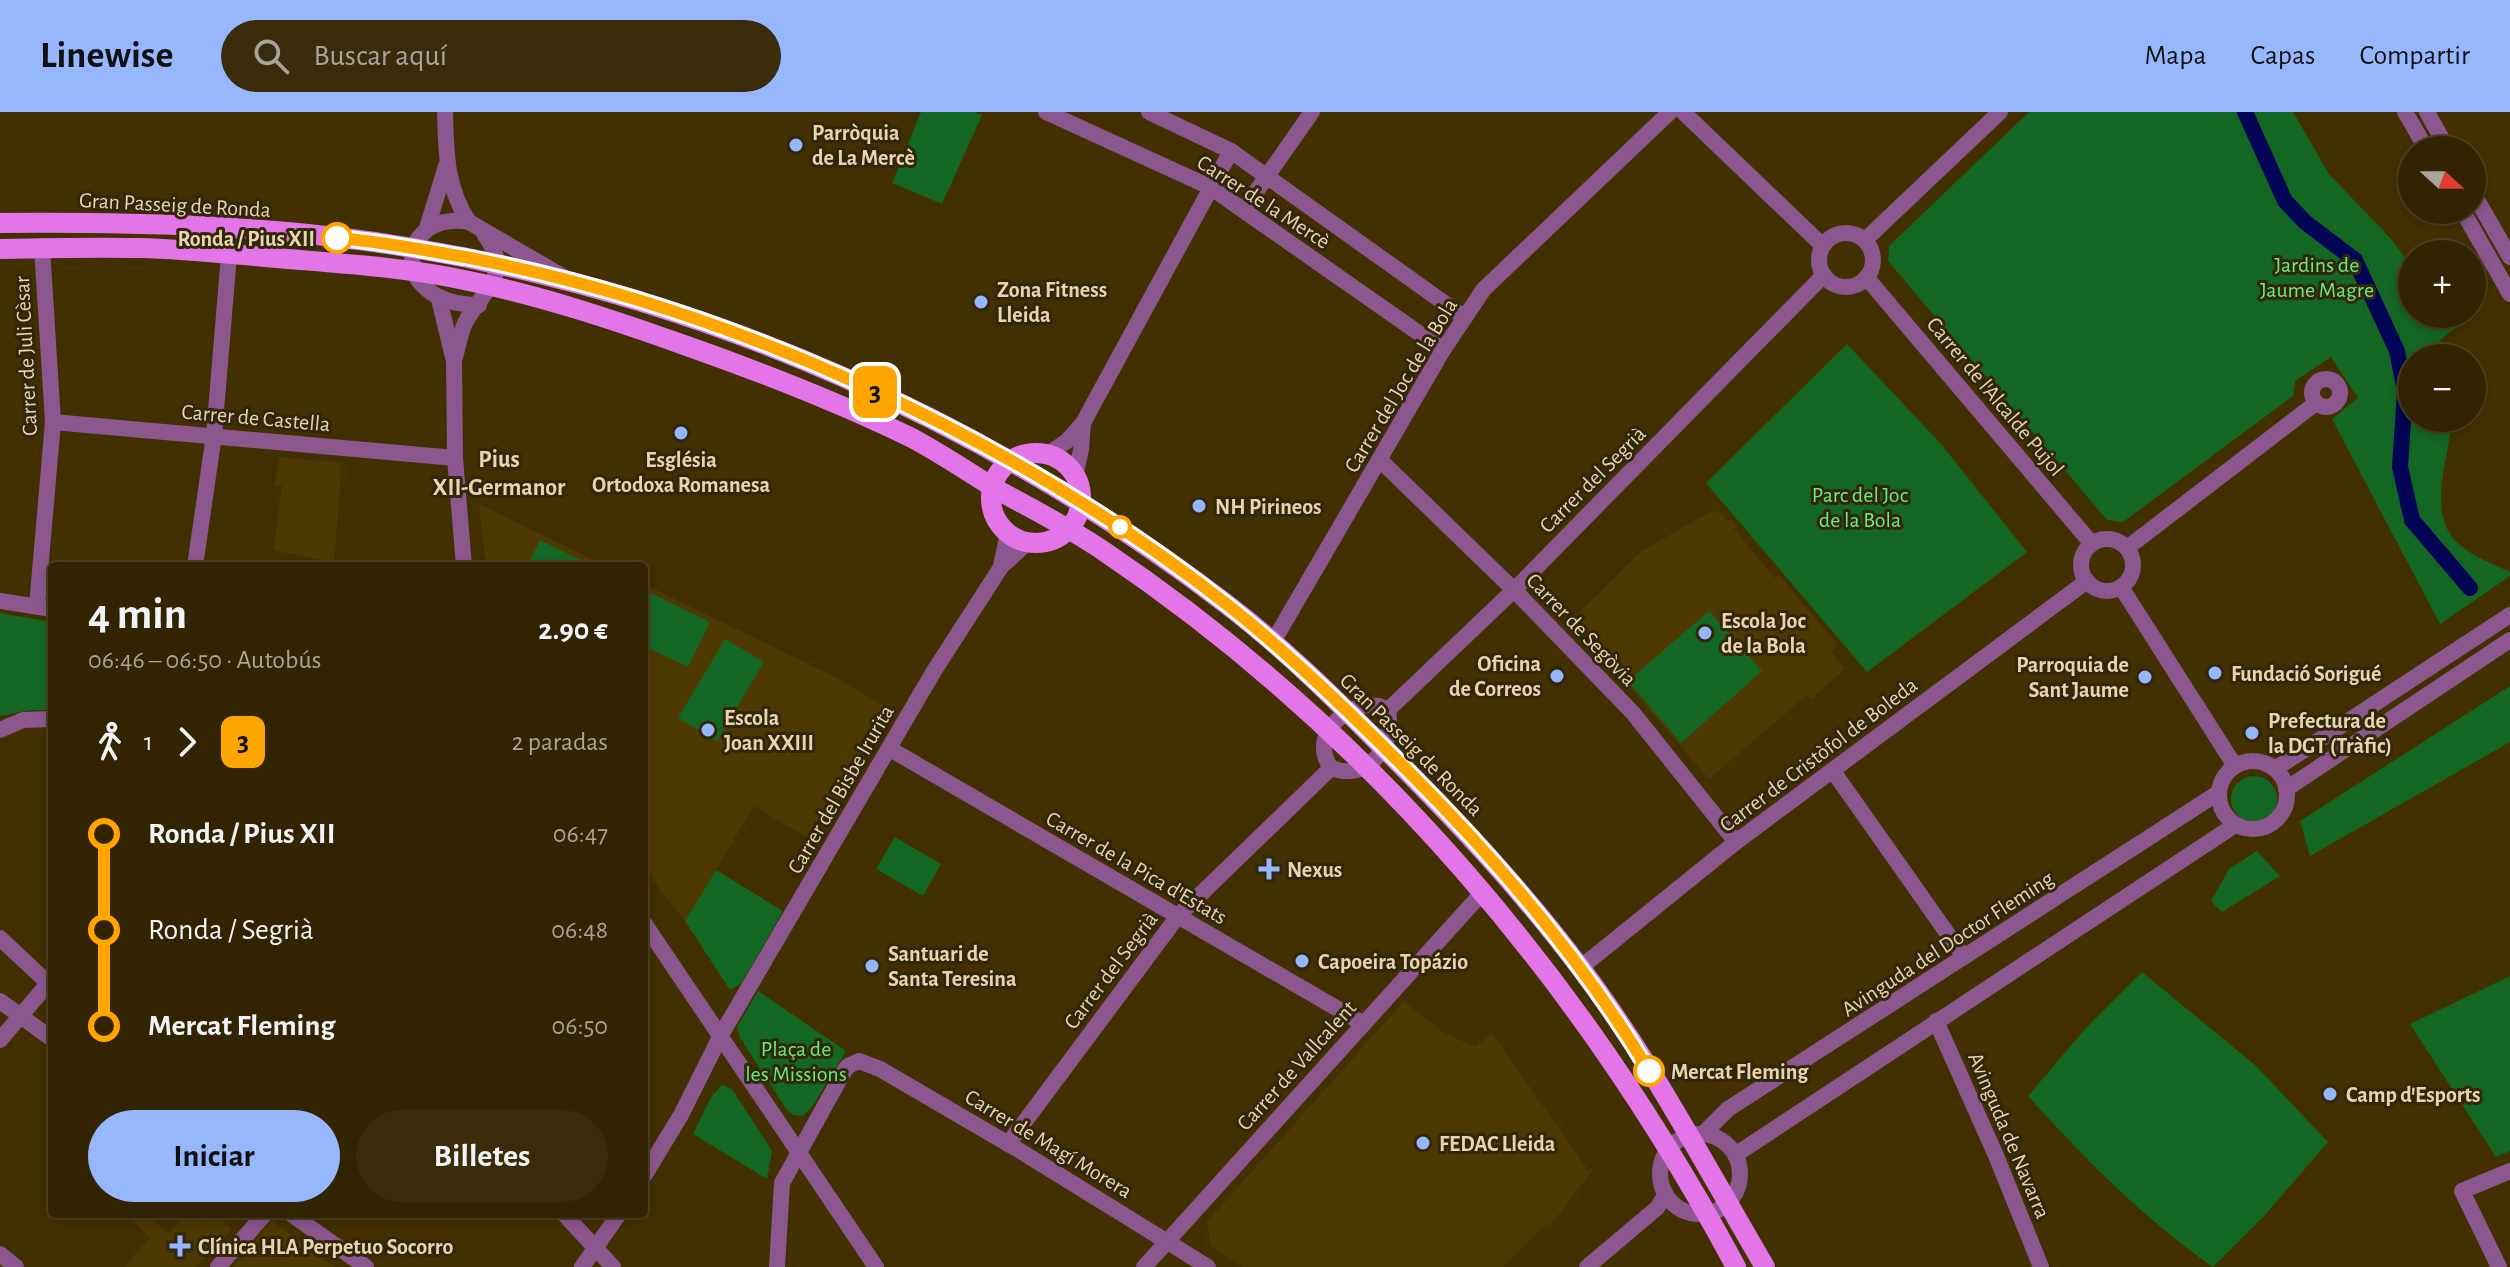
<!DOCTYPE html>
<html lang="es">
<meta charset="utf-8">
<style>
:root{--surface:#322400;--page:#3a2c0a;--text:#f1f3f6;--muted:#a8a499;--line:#4d4122;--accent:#96b6fd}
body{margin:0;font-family:"Alegreya Sans",sans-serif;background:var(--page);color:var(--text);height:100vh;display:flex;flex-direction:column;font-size:30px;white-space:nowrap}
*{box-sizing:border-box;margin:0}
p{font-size:26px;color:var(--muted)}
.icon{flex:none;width:44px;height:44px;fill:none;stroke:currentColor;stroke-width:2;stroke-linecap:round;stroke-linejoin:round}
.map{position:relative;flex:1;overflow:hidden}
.side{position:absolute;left:48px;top:450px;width:600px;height:656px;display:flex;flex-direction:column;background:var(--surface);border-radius:8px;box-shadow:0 4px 12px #0003,0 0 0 2px var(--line)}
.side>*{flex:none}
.badge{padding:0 16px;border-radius:12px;font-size:28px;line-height:52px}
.needle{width:52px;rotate:111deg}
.tools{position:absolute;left:2398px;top:24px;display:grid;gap:16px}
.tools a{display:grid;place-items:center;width:88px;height:88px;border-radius:50%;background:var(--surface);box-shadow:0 4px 12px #0003,0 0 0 2px var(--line);font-size:40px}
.map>.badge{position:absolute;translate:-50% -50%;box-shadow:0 0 0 4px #fff}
.legs{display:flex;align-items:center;gap:12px;height:88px;padding:0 40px;font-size:26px}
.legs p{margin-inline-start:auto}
.head{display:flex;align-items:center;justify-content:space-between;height:136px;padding:0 40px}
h1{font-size:44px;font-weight:700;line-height:60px}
.cta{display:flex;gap:16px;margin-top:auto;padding:16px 40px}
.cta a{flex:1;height:92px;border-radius:48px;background:var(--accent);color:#111;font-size:32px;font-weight:700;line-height:92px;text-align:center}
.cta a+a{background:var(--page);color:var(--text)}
ul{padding:0 40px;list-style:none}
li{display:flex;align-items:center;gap:28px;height:96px;font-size:30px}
li i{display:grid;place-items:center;width:12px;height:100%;margin:0 10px;background:currentColor}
li i::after{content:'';width:20px;height:20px;margin:-10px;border:6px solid;border-radius:50%;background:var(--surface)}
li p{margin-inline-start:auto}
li:first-child i{background:linear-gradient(#0000 50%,currentColor 0)}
li:last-child i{background:linear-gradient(currentColor 50%,#0000 0)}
header{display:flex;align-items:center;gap:48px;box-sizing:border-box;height:112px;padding:0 40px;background:var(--accent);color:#111}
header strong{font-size:38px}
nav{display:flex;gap:44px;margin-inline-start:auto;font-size:28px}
.search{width:560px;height:72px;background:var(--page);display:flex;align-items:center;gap:20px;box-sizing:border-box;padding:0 28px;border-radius:44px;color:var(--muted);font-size:30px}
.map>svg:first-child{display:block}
.built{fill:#4e3903}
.green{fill:#146623}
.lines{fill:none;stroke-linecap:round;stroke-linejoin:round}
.canal{stroke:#020455;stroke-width:16}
.minor{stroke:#8c578e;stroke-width:16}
.major{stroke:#e475e9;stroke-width:20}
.line-1-casing{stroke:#fff;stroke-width:18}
.line-1{stroke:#ffa500;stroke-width:12}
.poi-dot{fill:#96b6fd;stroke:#32270d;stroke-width:3}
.stop-1-dot{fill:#fff;stroke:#ffa500;stroke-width:4}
.labels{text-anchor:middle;stroke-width:6;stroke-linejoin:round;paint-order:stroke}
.poi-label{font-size:22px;font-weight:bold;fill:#e7d5ae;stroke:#32270d;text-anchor:start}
.street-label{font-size:22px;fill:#e7d5ae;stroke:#32270d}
.stop-label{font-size:22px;font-weight:bold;fill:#e7d5ae;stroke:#32270d;text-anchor:end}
.park-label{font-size:22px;fill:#67ee77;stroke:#32270d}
.neighbourhood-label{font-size:24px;font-weight:bold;fill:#e7d5ae;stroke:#32270d}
</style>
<header>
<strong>Linewise</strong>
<div class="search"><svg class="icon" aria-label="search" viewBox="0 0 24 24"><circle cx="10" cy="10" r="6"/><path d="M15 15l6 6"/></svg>Buscar aquí</div>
<nav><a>Mapa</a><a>Capas</a><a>Compartir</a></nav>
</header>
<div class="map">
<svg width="2510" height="1155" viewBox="0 0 2510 1155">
<rect width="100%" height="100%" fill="#423000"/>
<!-- built -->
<g class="built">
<polygon points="280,345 342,351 334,451 274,438 282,374 274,373"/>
<polygon points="479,392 606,454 486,454"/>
<polygon points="1718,398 1727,409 1731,407 1737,414 1734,417 1775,466 1779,463 1838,533 1831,540 1845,557 1811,587 1807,583 1709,667 1571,508 1642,439 1712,399 1715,401"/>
<polygon points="644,472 833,564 891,598 813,729 754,694 685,809 644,757"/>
<polygon points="1404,889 1443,920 1475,935 1492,921 1588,1058 1591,1056 1592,1059 1550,1114 1547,1111 1503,1155 1243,1155 1211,1134 1207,1110"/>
<polygon points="126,1102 147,1102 168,1122 185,1102 193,1102 204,1110 214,1102 232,1117 197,1155 125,1155 150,1125"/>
<polygon points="272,1109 335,1155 234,1155"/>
</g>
<!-- green -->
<g class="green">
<polygon points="921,0 975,0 982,3 942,92 892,71"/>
<path d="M2029 0H2293L2329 62 2393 129 2412 156V202H2435L2436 205 2441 202H2472V184L2480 198 2440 228 2445 246H2412V306H2452C2450 345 2424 403 2460 433 2474 445 2493 452 2510 460V464L2440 512 2332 307 2358 286 2331 245 2295 269 2293 284 2123 410 2107 408 1888 149 1889 134Z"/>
<polygon points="1847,232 1941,332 2027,440 1867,560 1706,371"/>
<polygon points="540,428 593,454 527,454"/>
<polygon points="644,478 710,510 688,555 644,534"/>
<polygon points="1709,499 1762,559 1681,631 1628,569"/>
<polygon points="0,501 52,510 52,598 30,598 0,604"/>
<polygon points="725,527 764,550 717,629 678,606"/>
<polygon points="2510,574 2510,630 2310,744 2300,709"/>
<circle cx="2254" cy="687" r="23"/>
<polygon points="895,725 941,752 923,784 876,757"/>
<polygon points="2257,739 2280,764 2222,800 2211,789 2229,757"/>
<polygon points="716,758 783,799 742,871 730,878 685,809"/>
<path d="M2142 860 2255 953 2328 1030 2265 1103 2213 1155C2144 1107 2084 1046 2028 984L2086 916Z"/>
<polygon points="2510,864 2510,1039 2496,1045 2410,912"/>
<polygon points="758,879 846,939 812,995 803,1004 793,1003 787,998 740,926 737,915"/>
<polygon points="722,973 732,977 772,1039 767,1067 693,1022 711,985"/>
</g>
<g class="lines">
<!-- canal -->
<polyline class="canal" points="2245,0 2285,89 2305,110 2355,148 2397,239 2405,280 2400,355 2412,408 2470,476"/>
<!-- minor -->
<g class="minor">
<path d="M445 0C446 39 446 76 469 110"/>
<polyline points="1046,0 1210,75 1443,238"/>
<polyline points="1149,0 1231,39 1464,205"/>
<polyline points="1683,0 1823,134"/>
<polyline points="2405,0 2427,38"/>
<polyline points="2427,0 2448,38"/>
<polyline points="2472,79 2510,145"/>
<polyline points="1244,97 1312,0"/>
<polyline points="2462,98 2510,182"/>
<polyline points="427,116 446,54"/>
<circle cx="1846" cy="148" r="27"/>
<polyline points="1865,128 2000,0"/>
<polyline points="1866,165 2092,432"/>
<polyline points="439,187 454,249 455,346 464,454"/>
<path d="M479 193C384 192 399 97 469 110L562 164"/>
<path d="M454 248C458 236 460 222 465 211 483 177 515 163 484 122"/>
<circle cx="2326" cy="281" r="14"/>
<polyline points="53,310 455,346"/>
<polyline points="1047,343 1067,329 1083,311 1231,39"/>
<polyline points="1381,349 1514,478 1633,601 1736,730"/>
<polyline points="1075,364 1081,338 1083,311"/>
<circle cx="2107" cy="453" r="26"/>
<polyline points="2127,436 2316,291"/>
<polyline points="195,454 214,323 229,143"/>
<polyline points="1001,454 1008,421"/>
<polyline points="2121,475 2235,654"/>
<polyline points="0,489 52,497"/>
<polyline points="37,494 53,310 42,136"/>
<polyline points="1273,530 1443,238 1484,177 1670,0"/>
<path d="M1366 593 1379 594 1388 598C1395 634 1369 670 1331 656 1311 628 1337 599 1366 593Z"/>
<polyline points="1388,598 1514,478 1824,163"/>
<polyline points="0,618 23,608 52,607"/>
<polyline points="890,637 1362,911"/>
<circle cx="2253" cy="683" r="34"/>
<polyline points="2275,657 2510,503"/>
<polyline points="1833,659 1964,845"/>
<polyline points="2286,677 2510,528"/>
<polyline points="644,811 876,1155"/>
<polyline points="0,826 48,871"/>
<polyline points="1580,856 1736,730 2087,469"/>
<polyline points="0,889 52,927"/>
<polyline points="1936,909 1997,1046 2041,1155"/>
<polyline points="0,928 52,867"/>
<polyline points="1703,1022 1728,997 2218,681"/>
<circle cx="1700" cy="1062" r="40"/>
<polyline points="1008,1032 1178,804 1331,656"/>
<polyline points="1735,1043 2235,713"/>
<polyline points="644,1064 681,1003 721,923 934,559 1001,455 1028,430"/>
<polyline points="291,1102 366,1155"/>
<polyline points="564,1102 613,1155"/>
<polyline points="0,1142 16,1155"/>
<polyline points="218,1155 265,1102"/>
<polyline points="582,1155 619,1102"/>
<polyline points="777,1155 782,1071 843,961 848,954 859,949 880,957 1017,1037 1208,1155"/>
<polyline points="1144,1155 1482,781"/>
<polyline points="1587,1155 1657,1096 1666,1082"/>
<polyline points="2499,1155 2462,1079 2510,1059"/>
</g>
<!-- major -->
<g class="major">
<path d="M0 111C138 110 277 113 413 136 708 185 988 310 1225 491 1283 535 1335 587 1386 638 1456 708 1523 779 1582 858 1652 951 1706 1055 1765 1155"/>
<path d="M0 137C46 136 93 135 139 136 189 137 239 143 288 147 349 152 409 156 469 169 542 184 614 208 684 233 761 260 838 290 912 326 940 341 967 359 994 376 1032 397 1070 416 1105 440 1373 621 1584 871 1736 1155"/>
<circle cx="1036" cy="386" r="45"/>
</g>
</g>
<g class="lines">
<!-- line-1 casing -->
<g class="line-1-casing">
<path id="line-1" d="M337 126C380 129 422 138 465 145 733 196 1014 325 1229 494 1292 544 1350 601 1407 658 1498 749 1583 848 1649 959"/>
</g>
<!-- line-1 -->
<use href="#line-1" class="line-1"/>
</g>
<!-- markers -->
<g class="poi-dot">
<circle cx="796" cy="33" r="8"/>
<circle cx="981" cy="190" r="8"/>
<circle cx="681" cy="321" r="8"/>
<circle cx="1199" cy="394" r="8"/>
<circle cx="1705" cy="521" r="8"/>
<circle cx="2215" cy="561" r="8"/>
<circle cx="1557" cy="564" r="8"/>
<circle cx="2145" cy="565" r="8"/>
<circle cx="708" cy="618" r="8"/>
<circle cx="2252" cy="621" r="8"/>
<path d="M1265 745h8v8h8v8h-8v8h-8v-8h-8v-8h8z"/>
<circle cx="1302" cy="849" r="8"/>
<circle cx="872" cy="854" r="8"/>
<circle cx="2330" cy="982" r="8"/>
<circle cx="1423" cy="1031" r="8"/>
<path d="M176 1122h8v8h8v8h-8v8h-8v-8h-8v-8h8z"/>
</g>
<g class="stop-1-dot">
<circle cx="337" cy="126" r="14"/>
<circle cx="1120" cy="415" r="10"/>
<circle cx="1649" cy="959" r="14"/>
</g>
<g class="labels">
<!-- poi labels -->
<g class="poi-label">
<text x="812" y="28">Parròquia<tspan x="812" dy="25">de La Mercè</tspan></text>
<text x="997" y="185">Zona Fitness<tspan x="997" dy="25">Lleida</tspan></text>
<text x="681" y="355" text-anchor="middle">Església<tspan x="681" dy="25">Ortodoxa Romanesa</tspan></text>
<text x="1215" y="402">NH Pirineos</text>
<text x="1721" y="516">Escola Joc<tspan x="1721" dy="25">de la Bola</tspan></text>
<text x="1541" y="559" text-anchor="end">Oficina<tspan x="1541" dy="25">de Correos</tspan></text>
<text x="2129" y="560" text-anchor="end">Parroquia de<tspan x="2129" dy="25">Sant Jaume</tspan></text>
<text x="2231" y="569">Fundació Sorigué</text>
<text x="724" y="613">Escola<tspan x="724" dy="25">Joan XXIII</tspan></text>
<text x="2268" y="616">Prefectura de<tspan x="2268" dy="25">la DGT (Tràfic)</tspan></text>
<text x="1287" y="765">Nexus</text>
<text x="888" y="849">Santuari de<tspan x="888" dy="25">Santa Teresina</tspan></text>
<text x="1318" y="857">Capoeira Topázio</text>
<text x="2346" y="990">Camp d'Esports</text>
<text x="1439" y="1039">FEDAC Lleida</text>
<text x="198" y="1142">Clínica HLA Perpetuo Socorro</text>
</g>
<!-- street labels -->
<g class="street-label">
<text transform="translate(1264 89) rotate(33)" y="8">Carrer de la Mercè</text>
<text transform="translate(175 92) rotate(3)" y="8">Gran Passeig de Ronda</text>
<text transform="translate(25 244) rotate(-93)" y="8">Carrer de Juli Cèsar</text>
<text transform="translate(1400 273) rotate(-59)" y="8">Carrer del Joc de la Bola</text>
<text transform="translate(1996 284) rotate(50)" y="8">Carrer de l'Alcalde Pujol</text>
<text transform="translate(256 305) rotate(5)" y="8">Carrer de Castella</text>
<text transform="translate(1592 367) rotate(-45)" y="8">Carrer del Segrià</text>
<text transform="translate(1582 517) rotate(46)" y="8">Carrer de Segòvia</text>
<text transform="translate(1412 632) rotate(45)" y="8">Gran Passeig de Ronda</text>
<text transform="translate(1818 642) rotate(-37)" y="8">Carrer de Cristòfol de Boleda</text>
<text transform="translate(840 677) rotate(-60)" y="8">Carrer del Bisbe Irurita</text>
<text transform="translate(1137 755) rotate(30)" y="8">Carrer de la Pica d'Estats</text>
<text transform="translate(1947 831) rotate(-33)" y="8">Avinguda del Doctor Fleming</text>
<text transform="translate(1110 858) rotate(-53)" y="8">Carrer del Segrià</text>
<text transform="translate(1296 953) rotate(-48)" y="8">Carrer de Vallcalent</text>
<text transform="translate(2010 1023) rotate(67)" y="8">Avinguda de Navarra</text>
<text transform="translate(1049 1031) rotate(31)" y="8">Carrer de Magí Morera</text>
</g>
<!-- stop labels -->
<g class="stop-label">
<text x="315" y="134">Ronda / Pius XII</text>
<text x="1671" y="967" text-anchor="start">Mercat Fleming</text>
</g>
<!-- park labels -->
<g class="park-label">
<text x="2317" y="160">Jardins de<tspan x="2317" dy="25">Jaume Magre</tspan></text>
<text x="1860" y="390">Parc del Joc<tspan x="1860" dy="25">de la Bola</tspan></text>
<text x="796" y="944">Plaça de<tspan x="796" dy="25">les Missions</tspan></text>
</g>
<!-- neighbourhood labels -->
<g class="neighbourhood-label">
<text x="499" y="355">Pius<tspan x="499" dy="28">XII-Germanor</tspan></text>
</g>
</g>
</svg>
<div class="tools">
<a><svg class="needle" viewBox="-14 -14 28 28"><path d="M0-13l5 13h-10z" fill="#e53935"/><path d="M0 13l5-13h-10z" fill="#a8a499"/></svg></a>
<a>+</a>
<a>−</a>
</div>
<b class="badge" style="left:875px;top:280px;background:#ffa500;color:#111">3</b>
<section class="side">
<div class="head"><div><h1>4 min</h1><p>06:46 – 06:50 · Autobús</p></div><b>2.90 €</b></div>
<div class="legs"><svg class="icon" aria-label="walk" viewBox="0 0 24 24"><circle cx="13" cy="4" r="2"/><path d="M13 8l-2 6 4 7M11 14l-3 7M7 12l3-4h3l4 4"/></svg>1<svg class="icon" aria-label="forward" viewBox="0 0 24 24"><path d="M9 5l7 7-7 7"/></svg><b class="badge" style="background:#ffa500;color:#111">3</b><p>2 paradas</p></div>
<ul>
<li><i style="color:#ffa500"></i><b>Ronda / Pius XII</b><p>06:47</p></li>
<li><i style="color:#ffa500"></i><span>Ronda / Segrià</span><p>06:48</p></li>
<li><i style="color:#ffa500"></i><b>Mercat Fleming</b><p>06:50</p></li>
</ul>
<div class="cta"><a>Iniciar</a><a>Billetes</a></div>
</section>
</div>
